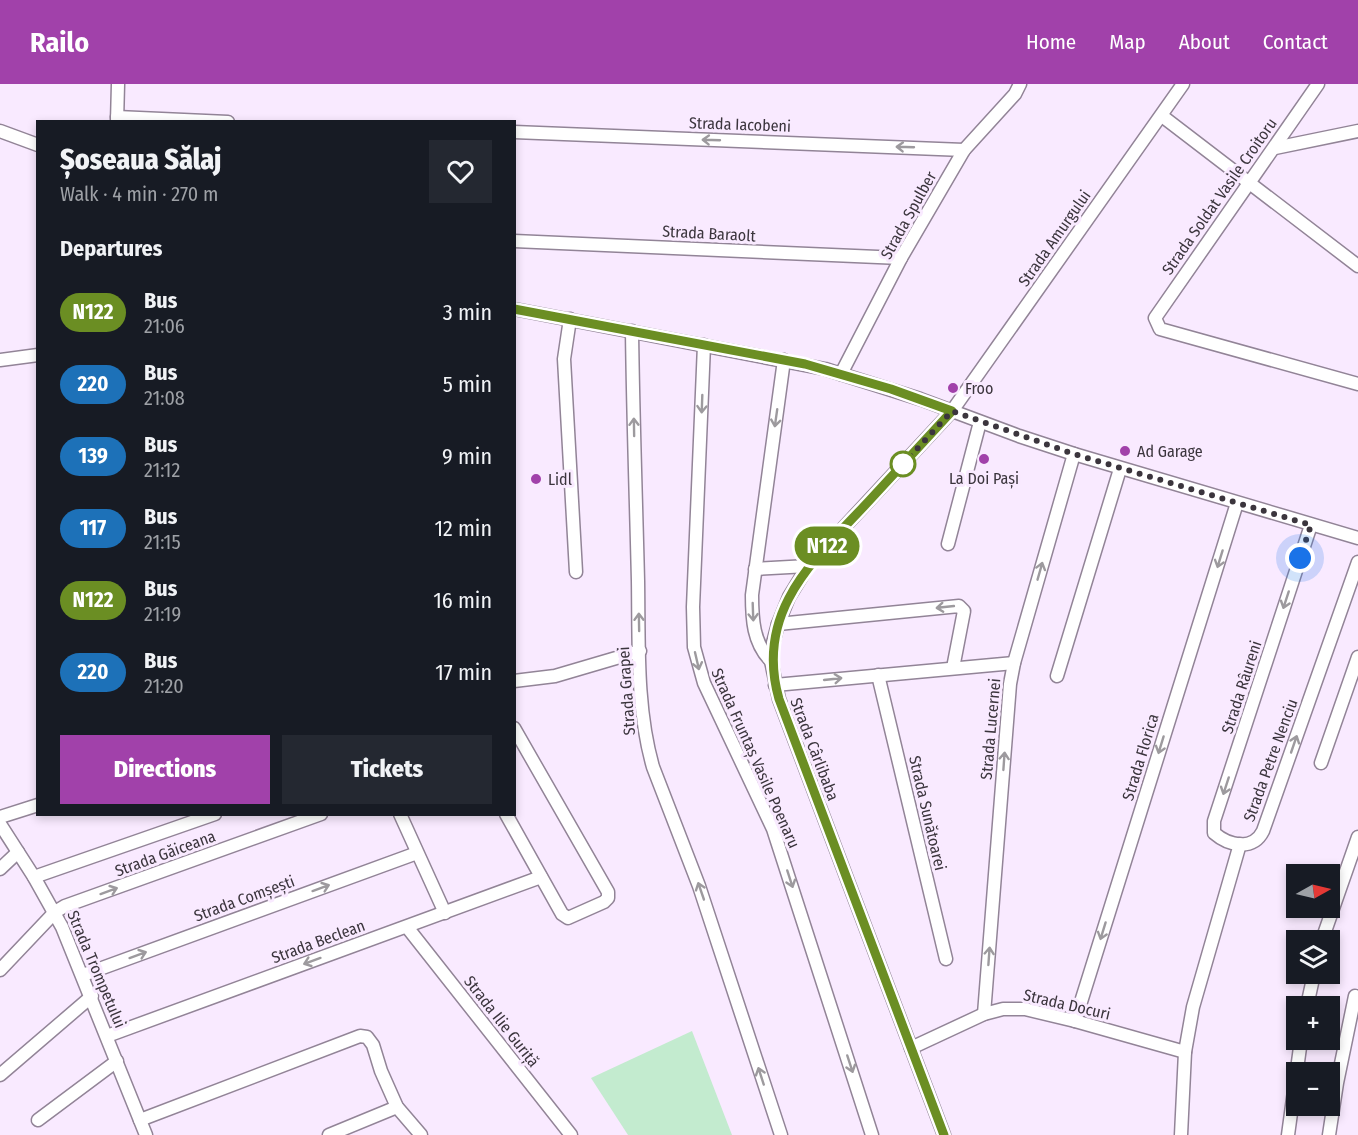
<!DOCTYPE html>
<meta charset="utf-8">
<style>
:root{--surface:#171b24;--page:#242831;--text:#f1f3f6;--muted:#9ea1a6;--accent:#a141aa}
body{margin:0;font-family:"Fira Sans Condensed",sans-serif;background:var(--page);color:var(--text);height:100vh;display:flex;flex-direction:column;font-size:22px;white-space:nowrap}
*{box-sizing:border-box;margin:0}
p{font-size:20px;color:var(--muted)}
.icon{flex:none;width:33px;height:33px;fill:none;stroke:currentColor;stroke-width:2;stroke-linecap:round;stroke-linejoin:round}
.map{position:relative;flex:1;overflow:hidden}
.panel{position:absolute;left:36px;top:36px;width:480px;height:696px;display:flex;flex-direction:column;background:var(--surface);border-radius:0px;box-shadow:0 3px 9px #0003}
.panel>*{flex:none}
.badge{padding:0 12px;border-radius:20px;font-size:21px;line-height:39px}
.needle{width:39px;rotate:82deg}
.controls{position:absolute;left:1286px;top:780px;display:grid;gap:12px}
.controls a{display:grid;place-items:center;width:54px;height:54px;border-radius:0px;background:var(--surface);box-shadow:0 3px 9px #0003;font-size:30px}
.you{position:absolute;width:30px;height:30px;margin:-15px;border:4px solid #fff;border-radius:50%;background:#1a73e8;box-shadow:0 0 0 9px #1a73e833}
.map>.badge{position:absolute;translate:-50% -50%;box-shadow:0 0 0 3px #fff}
h2{padding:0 24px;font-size:22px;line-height:54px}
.round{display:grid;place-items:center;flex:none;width:63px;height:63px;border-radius:0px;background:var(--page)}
.summary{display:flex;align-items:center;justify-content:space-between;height:102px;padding:0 24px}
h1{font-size:28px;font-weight:800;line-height:45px}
.cta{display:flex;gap:12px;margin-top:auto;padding:12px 24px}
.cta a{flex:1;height:69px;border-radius:0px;background:var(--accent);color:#fff;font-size:24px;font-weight:800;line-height:69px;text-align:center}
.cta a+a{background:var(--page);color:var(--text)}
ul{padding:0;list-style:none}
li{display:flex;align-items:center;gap:18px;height:72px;padding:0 24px}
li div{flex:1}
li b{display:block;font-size:22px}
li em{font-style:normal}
li .badge{min-width:66px;font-weight:700;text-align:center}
header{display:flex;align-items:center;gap:36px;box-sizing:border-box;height:84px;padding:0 30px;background:var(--accent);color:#fff}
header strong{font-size:28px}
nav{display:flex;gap:33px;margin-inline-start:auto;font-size:21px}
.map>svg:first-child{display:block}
.green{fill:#c3ebcf}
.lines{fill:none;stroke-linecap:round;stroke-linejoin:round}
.minor-casing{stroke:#928497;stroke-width:15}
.minor{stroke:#fff;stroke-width:12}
.oneway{stroke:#9d9a9e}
.line-casing{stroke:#fff;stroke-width:14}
.line{stroke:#6b8e23;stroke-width:9}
.walk{stroke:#3b353d;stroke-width:6;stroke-dasharray:0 10.8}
.poi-dot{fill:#a141aa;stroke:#f9eaff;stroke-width:2}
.stop-dot{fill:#fff;stroke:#6b8e23;stroke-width:3}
.labels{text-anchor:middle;stroke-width:6;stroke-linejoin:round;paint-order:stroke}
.street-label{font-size:16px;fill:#3b353d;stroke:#f9eaff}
.poi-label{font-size:16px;fill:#3b353d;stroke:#f9eaff;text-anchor:start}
</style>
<header>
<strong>Railo</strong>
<nav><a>Home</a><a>Map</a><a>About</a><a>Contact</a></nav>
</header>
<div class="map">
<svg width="1358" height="1051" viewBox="0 0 1358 1051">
<rect width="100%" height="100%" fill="#f9eaff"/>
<!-- green -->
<polygon class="green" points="692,947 732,1051 628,1051 591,994"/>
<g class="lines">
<!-- minor casing -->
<g class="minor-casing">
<g id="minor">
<polyline points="1318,0 1155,234 1160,245 1358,300"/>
<polyline points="1162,32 1358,182"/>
<polyline points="117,33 228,38"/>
<polyline points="117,38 118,0"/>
<polyline points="0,47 38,61"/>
<polyline points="514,48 964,66"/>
<polyline points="1275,64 1358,47"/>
<polyline points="514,157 901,174"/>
<polyline points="514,225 825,285 920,315 1019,352 1074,370 1358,454"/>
<polyline points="570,235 564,275 576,488"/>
<path d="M632 247C633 331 636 414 638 497 639 558 636 624 653 683L699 802 781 1051"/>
<polyline points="704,261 693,523 694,563 704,599 773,745 872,1051"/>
<polyline points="0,276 38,271"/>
<polyline points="841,290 901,174 964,66 1015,10 1020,0"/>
<path d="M1311 441 1214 737V749C1229 762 1253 767 1263 747L1358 478"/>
<polyline points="948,460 980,338"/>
<polyline points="755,485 808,482"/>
<polyline points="778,540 959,522 964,527 953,584"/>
<path d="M771 577C753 559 752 535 752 511L784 276"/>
<polyline points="878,591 946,875"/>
<polyline points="1057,592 1120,385"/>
<polyline points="514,597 555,592 640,567"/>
<polyline points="775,601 1014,579"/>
<polyline points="1321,679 1358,573"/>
<polyline points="400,730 445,829"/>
<polyline points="506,730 562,830 568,834 604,818 608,814 608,808 514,644"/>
<polyline points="0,733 38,721"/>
<polyline points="0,740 34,793 62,843 146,1051"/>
<polyline points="0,785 18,768"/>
<polyline points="34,793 215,730"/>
<polyline points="407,843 571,1051"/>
<polyline points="1322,856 1358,753"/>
<polyline points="0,886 55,828 65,822 321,730"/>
<polyline points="83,891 417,769"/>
<polyline points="1307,922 1314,890"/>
<polyline points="984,930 1010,600 1014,579 1074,370"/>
<polyline points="1075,937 1237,419"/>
<polyline points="107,952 541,793"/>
<polyline points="911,964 984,930 1003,925 1025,925 1075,937 1185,968"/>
<polyline points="0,991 92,912"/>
<polyline points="38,1036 117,977"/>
<polyline points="140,1036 360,952 367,953 373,961 381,987 397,1023 421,1051"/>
<polyline points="329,1051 397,1023"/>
<polyline points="944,1051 779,615 771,577 773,559 778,540 789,513 808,482 952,327 1183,0"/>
<polyline points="1181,1051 1185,968 1193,923 1240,760"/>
<polyline points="1288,1051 1301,956"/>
<polyline points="1329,1051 1337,999 1355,912"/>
</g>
</g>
<!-- minor -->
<use href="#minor" class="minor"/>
</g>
<!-- one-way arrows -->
<defs><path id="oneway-shaft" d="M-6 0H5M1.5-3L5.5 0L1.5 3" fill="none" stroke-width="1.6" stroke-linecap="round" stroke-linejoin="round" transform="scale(1.5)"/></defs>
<g class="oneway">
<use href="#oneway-shaft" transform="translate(711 56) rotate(-178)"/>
<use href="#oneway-shaft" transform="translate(905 63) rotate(-178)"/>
<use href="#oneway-shaft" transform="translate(702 320) rotate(92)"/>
<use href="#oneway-shaft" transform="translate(776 334) rotate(98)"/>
<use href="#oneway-shaft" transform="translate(634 343) rotate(-91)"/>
<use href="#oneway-shaft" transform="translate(1220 475) rotate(107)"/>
<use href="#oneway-shaft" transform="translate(1040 487) rotate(-74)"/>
<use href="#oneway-shaft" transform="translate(1286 516) rotate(108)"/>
<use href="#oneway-shaft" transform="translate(945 523) rotate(174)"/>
<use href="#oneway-shaft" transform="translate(753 528) rotate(88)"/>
<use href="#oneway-shaft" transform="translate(639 538) rotate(-91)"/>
<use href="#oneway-shaft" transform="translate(697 577) rotate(77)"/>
<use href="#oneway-shaft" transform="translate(833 595) rotate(-6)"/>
<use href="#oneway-shaft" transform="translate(1294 660) rotate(-71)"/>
<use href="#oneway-shaft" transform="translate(1161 661) rotate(107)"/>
<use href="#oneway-shaft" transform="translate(1004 677) rotate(-86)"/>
<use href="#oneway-shaft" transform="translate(1226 702) rotate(108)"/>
<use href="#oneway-shaft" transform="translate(790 795) rotate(72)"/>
<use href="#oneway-shaft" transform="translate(321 804) rotate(-20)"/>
<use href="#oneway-shaft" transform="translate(109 807) rotate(-20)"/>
<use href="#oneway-shaft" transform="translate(701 807) rotate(-109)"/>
<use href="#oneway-shaft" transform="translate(1103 847) rotate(107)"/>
<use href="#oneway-shaft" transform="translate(138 871) rotate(-20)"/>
<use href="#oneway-shaft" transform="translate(989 872) rotate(-86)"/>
<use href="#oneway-shaft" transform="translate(312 877) rotate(160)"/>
<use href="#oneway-shaft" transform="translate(850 980) rotate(72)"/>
<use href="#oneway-shaft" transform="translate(761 992) rotate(-108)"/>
</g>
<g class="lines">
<!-- line casing -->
<g class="line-casing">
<path id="line" d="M514 225 805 280 891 305 952 327C924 357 896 388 868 418 814 476 754 527 779 615L944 1051"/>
</g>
<!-- line -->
<use href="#line" class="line"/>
<!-- walk -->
<polyline class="walk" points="903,380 952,327 1074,370 1311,441 1300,474"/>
</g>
<!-- markers -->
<g class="poi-dot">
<circle cx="953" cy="304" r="6"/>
<circle cx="1125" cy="367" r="6"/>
<circle cx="984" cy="375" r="6"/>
<circle cx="536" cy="395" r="6"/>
</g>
<circle class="stop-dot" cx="903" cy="380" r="12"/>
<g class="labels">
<!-- street labels -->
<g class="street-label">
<text transform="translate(740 40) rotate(2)" y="6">Strada Iacobeni</text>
<text transform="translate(1219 112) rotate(-55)" y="6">Strada Soldat Vasile Croitoru</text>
<text transform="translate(908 131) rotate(-61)" y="6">Strada Spulber</text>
<text transform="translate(709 149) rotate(3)" y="6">Strada Baraolt</text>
<text transform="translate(1054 154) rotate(-55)" y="6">Strada Amurgului</text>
<text transform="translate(1241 603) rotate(-72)" y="6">Strada Râureni</text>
<text transform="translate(626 607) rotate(-94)" y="6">Strada Grapei</text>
<text transform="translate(990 645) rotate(-85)" y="6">Strada Lucernei</text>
<text transform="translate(815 665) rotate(69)" y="6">Strada Cârlibaba</text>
<text transform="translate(1140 673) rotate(-73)" y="6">Strada Florica</text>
<text transform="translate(756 674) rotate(66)" y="6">Strada Fruntaș Vasile Poenaru</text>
<text transform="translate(1270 676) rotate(-70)" y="6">Strada Petre Nenciu</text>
<text transform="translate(928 729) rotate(77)" y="6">Strada Sunătoarei</text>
<text transform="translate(165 769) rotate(-20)" y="6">Strada Găiceana</text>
<text transform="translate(244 814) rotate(-20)" y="6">Strada Comșești</text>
<text transform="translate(318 857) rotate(-20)" y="6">Strada Beclean</text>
<text transform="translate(97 885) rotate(67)" y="6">Strada Trompetului</text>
<text transform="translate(1067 920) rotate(13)" y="6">Strada Docuri</text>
<text transform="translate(502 937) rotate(52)" y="6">Strada Ilie Guriță</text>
</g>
<!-- poi labels -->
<g class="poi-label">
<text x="965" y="310">Froo</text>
<text x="1137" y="373">Ad Garage</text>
<text x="984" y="400" text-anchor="middle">La Doi Pași</text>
<text x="548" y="401">Lidl</text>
</g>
</g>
</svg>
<div class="controls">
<a><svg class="needle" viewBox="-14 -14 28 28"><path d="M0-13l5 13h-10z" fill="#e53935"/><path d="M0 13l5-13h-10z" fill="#9ea1a6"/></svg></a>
<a><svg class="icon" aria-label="layers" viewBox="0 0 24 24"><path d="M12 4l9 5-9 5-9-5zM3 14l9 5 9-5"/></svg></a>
<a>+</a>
<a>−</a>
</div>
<div class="you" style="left:1300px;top:474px"></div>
<b class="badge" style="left:827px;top:462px;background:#6b8e23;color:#fff">N122</b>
<section class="panel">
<div class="summary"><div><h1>Șoseaua Sălaj</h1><p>Walk · 4 min · 270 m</p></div><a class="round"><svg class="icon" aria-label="heart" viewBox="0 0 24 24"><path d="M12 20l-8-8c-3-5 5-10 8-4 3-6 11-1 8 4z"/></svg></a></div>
<h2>Departures</h2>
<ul>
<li><span class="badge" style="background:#6b8e23;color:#fff">N122</span><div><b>Bus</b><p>21:06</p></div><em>3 min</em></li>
<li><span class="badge" style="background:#1d71b8;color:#fff">220</span><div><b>Bus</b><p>21:08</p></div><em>5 min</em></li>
<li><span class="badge" style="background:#1d71b8;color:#fff">139</span><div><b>Bus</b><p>21:12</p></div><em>9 min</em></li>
<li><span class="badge" style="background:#1d71b8;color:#fff">117</span><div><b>Bus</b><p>21:15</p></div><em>12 min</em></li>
<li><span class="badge" style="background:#6b8e23;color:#fff">N122</span><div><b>Bus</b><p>21:19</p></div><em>16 min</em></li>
<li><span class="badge" style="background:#1d71b8;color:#fff">220</span><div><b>Bus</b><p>21:20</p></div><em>17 min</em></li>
</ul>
<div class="cta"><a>Directions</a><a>Tickets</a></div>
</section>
</div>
